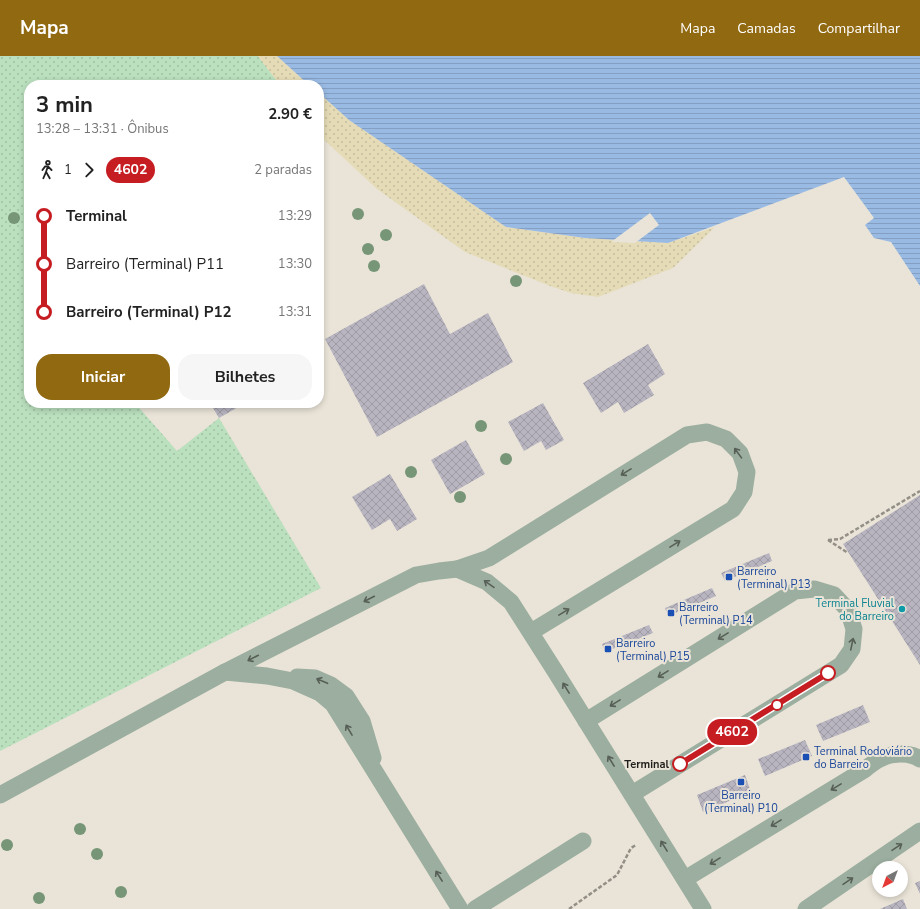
<!DOCTYPE html>
<html lang="pt">
<meta charset="utf-8">
<style>
:root{--surface:#fff;--page:#f6f6f6;--text:#222;--muted:#767676;--accent:#916911}
body{margin:0;font-family:"Nunito Sans",sans-serif;background:var(--page);color:var(--text);height:100vh;display:flex;flex-direction:column;font-size:15px;white-space:nowrap}
*{box-sizing:border-box;margin:0}
p{font-size:13px;color:var(--muted)}
.icon{flex:none;width:22px;height:22px;fill:none;stroke:currentColor;stroke-width:2;stroke-linecap:round;stroke-linejoin:round}
.map{position:relative;flex:1;overflow:hidden}
.side{position:absolute;left:24px;top:24px;width:300px;height:328px;display:flex;flex-direction:column;background:var(--surface);border-radius:16px;box-shadow:0 2px 6px #0003}
.side>*{flex:none}
.badge{padding:0 8px;border-radius:13px;font-size:14px;line-height:26px}
.needle{width:26px;rotate:221deg}
.buttons{position:absolute;left:872px;top:805px;display:grid;gap:8px}
.buttons a{display:grid;place-items:center;width:36px;height:36px;border-radius:50%;background:var(--surface);box-shadow:0 2px 6px #0003;font-size:20px}
.map>.badge{position:absolute;translate:-50% -50%;box-shadow:0 0 0 2px #fff}
.legs{display:flex;align-items:center;gap:6px;height:44px;padding:0 12px;font-size:13px}
.legs p{margin-inline-start:auto}
.summary{display:flex;align-items:center;justify-content:space-between;height:68px;padding:0 12px}
h1{font-size:22px;font-weight:700;line-height:30px}
.action{display:flex;gap:8px;margin-top:auto;padding:8px 12px}
.action a{flex:1;height:46px;border-radius:16px;background:var(--accent);color:#fff;font-size:16px;font-weight:700;line-height:46px;text-align:center}
.action a+a{background:var(--page);color:var(--text)}
ul{padding:0 12px;list-style:none}
li{display:flex;align-items:center;gap:14px;height:48px;font-size:15px}
li i{display:grid;place-items:center;width:6px;height:100%;margin:0 5px;background:currentColor}
li i::after{content:'';width:10px;height:10px;margin:-5px;border:3px solid;border-radius:50%;background:var(--surface)}
li p{margin-inline-start:auto}
li:first-child i{background:linear-gradient(#0000 50%,currentColor 0)}
li:last-child i{background:linear-gradient(currentColor 50%,#0000 0)}
header{display:flex;align-items:center;gap:24px;box-sizing:border-box;height:56px;padding:0 20px;background:var(--accent);color:#fff}
header strong{font-size:19px}
nav{display:flex;gap:22px;margin-inline-start:auto;font-size:14px}
.map>svg:first-child{display:block}
.grass{fill:url(#grass-dots)}
.sand{fill:url(#sand-dots)}
.water{fill:url(#water-rules)}
.pier{fill:#eae4d8}
.building{fill:url(#building-cross-hatch)}
.lines{fill:none;stroke-linecap:round;stroke-linejoin:round}
.path{stroke:#938f86;stroke-width:2.5;stroke-dasharray:4 2;stroke-linecap:butt}
.lane{stroke:#9bae9f;stroke-width:17}
.tree{fill:#769677}
.oneway{stroke:#575f56}
.line-1-casing{stroke:#fff;stroke-width:9}
.line-1{stroke:#c61d23;stroke-width:6}
.transit-dot{fill:#1a4fb4;stroke:#eae4d8;stroke-width:1.5}
.culture-dot{fill:#0f9aa8;stroke:#eae4d8;stroke-width:1.5}
.stop-1-dot{fill:#fff;stroke:#c61d23;stroke-width:2}
.labels{text-anchor:middle;stroke-width:4;stroke-linejoin:round;paint-order:stroke}
.transit-label{font-size:11px;fill:#164399;stroke:#eae4d8;text-anchor:start}
.culture-label{font-size:11px;fill:#0d838f;stroke:#eae4d8;text-anchor:end}
.stop-label{font-size:11px;font-weight:bold;fill:#201e1a;stroke:#eae4d8;text-anchor:end}
</style>
<header>
<strong>Mapa</strong>
<nav><a>Mapa</a><a>Camadas</a><a>Compartilhar</a></nav>
</header>
<div class="map">
<svg width="920" height="853" viewBox="0 0 920 853">
<defs>
<pattern id="grass-dots" width="8" height="8" patternUnits="userSpaceOnUse"><rect width="8" height="8" fill="#bae0be"/><path d="M2 2h.1M6 6h.1" fill="none" stroke="#a0c0a3" stroke-width="1.8" stroke-linecap="round"/></pattern>
<pattern id="sand-dots" width="8" height="8" patternUnits="userSpaceOnUse"><rect width="8" height="8" fill="#e5dbb6"/><path d="M2 2h.1M6 6h.1" fill="none" stroke="#c4bc9c" stroke-width="1.8" stroke-linecap="round"/></pattern>
<pattern id="water-rules" width="6" height="5" patternUnits="userSpaceOnUse"><rect width="6" height="5" fill="#99bae3"/><path d="M0 2.5h6" fill="none" stroke="#849fc2"/></pattern>
<pattern id="building-cross-hatch" width="8" height="8" patternUnits="userSpaceOnUse"><rect width="8" height="8" fill="#b8b5c1"/><path d="M0 0l8 8M0 8l8-8" fill="none" stroke="#9e9ba5"/></pattern>
</defs>
<rect width="100%" height="100%" fill="#eae4d8"/>
<!-- grass -->
<polygon class="grass" points="0,0 258,0 280,29 29,29 29,347 135,347 177,395 219,362 321,532 0,695"/>
<!-- sand -->
<g class="sand">
<polygon points="258,0 277,0 309,29 280,29"/>
<polygon points="319,37 349,64 506,171 585,182 668,187 715,171 673,212 598,241 571,237 550,230 465,196 377,133 319,79"/>
</g>
<!-- water -->
<polygon class="water" points="277,0 920,0 920,230 891,186 874,182 865,169 874,162 844,121 668,187 585,182 506,171 349,64 319,37 319,29 309,29"/>
<!-- pier -->
<polygon class="pier" points="650,157 659,169 635,187 611,186"/>
<!-- building -->
<g class="building">
<polygon points="424,228 450,278 488,257 513,306 377,381 325,283"/>
<polygon points="648,288 665,318 648,329 654,339 624,357 618,346 601,357 583,327"/>
<polygon points="210,347 245,347 219,362"/>
<polygon points="543,347 564,384 546,394 541,385 524,395 508,366"/>
<polygon points="466,384 485,418 450,438 431,404"/>
<polygon points="390,418 417,463 397,475 390,463 372,474 352,441"/>
<polygon points="920,439 920,609 843,488"/>
<polygon points="769,497 772,505 725,525 721,517"/>
<polygon points="712,532 716,540 668,560 665,552"/>
<polygon points="649,569 653,577 605,596 602,588"/>
<polygon points="863,649 870,666 823,685 816,669"/>
<polygon points="805,684 812,700 765,720 758,703"/>
<polygon points="745,719 751,736 703,756 697,739"/>
<polygon points="920,825 920,838 915,827"/>
<polygon points="903,843 907,853 880,853"/>
</g>
<g class="lines">
<!-- path -->
<g class="path">
<polyline points="828,484 840,483 920,435"/>
<polyline points="828,484 848,497"/>
<polyline points="569,853 617,819 631,792 636,789"/>
</g>
<!-- lane -->
<g class="lane">
<polyline points="457,513 489,502 687,379 707,376 726,383 740,397 747,416 744,436 733,453 531,576"/>
<polyline points="225,616 267,620 293,625 320,637 333,648 460,853"/>
<polyline points="297,621 315,622 331,629 346,640 362,665 373,702"/>
<polyline points="586,665 795,535 814,533 834,539 848,554 854,573 852,593 841,609 632,738"/>
<polyline points="0,739 225,616 416,519 439,515 457,513 487,526 511,546 555,615 703,853"/>
<path d="M685 823 864 714C869 710 874 706 880 703 891 697 909 696 920 703"/>
<polyline points="475,853 583,785"/>
<polyline points="806,853 920,775"/>
</g>
</g>
<!-- trees -->
<g class="tree">
<circle cx="358" cy="158" r="6"/>
<circle cx="14" cy="162" r="6"/>
<circle cx="386" cy="179" r="6"/>
<circle cx="368" cy="193" r="6"/>
<circle cx="374" cy="210" r="6"/>
<circle cx="516" cy="225" r="6"/>
<circle cx="481" cy="370" r="6"/>
<circle cx="506" cy="403" r="6"/>
<circle cx="411" cy="416" r="6"/>
<circle cx="460" cy="441" r="6"/>
<circle cx="80" cy="773" r="6"/>
<circle cx="7" cy="789" r="6"/>
<circle cx="97" cy="798" r="6"/>
<circle cx="121" cy="836" r="6"/>
<circle cx="39" cy="842" r="6"/>
</g>
<!-- one-way arrows -->
<defs><path id="oneway-shaft" d="M-6 0H5M1.5-3L5.5 0L1.5 3" fill="none" stroke-width="1.6" stroke-linecap="round" stroke-linejoin="round"/></defs>
<g class="oneway">
<use href="#oneway-shaft" transform="translate(738 397) rotate(-126)"/>
<use href="#oneway-shaft" transform="translate(626 416) rotate(148)"/>
<use href="#oneway-shaft" transform="translate(675 488) rotate(-31)"/>
<use href="#oneway-shaft" transform="translate(489 528) rotate(-145)"/>
<use href="#oneway-shaft" transform="translate(369 543) rotate(153)"/>
<use href="#oneway-shaft" transform="translate(564 556) rotate(-31)"/>
<use href="#oneway-shaft" transform="translate(723 580) rotate(148)"/>
<use href="#oneway-shaft" transform="translate(852 588) rotate(-78)"/>
<use href="#oneway-shaft" transform="translate(253 602) rotate(153)"/>
<use href="#oneway-shaft" transform="translate(663 618) rotate(148)"/>
<use href="#oneway-shaft" transform="translate(322 625) rotate(-157)"/>
<use href="#oneway-shaft" transform="translate(566 632) rotate(-122)"/>
<use href="#oneway-shaft" transform="translate(615 647) rotate(148)"/>
<use href="#oneway-shaft" transform="translate(349 674) rotate(-121)"/>
<use href="#oneway-shaft" transform="translate(611 705) rotate(-122)"/>
<use href="#oneway-shaft" transform="translate(836 731) rotate(149)"/>
<use href="#oneway-shaft" transform="translate(776 767) rotate(149)"/>
<use href="#oneway-shaft" transform="translate(664 790) rotate(-122)"/>
<use href="#oneway-shaft" transform="translate(897 791) rotate(-34)"/>
<use href="#oneway-shaft" transform="translate(715 805) rotate(148)"/>
<use href="#oneway-shaft" transform="translate(439 820) rotate(-122)"/>
<use href="#oneway-shaft" transform="translate(848 825) rotate(-34)"/>
</g>
<g class="lines">
<!-- line-1 casing -->
<g class="line-1-casing">
<polyline id="line-1" points="680,708 828,617"/>
</g>
<!-- line-1 -->
<use href="#line-1" class="line-1"/>
</g>
<!-- markers -->
<g class="transit-dot">
<rect x="725" y="517" width="8" height="8" rx="2"/>
<rect x="667" y="553" width="8" height="8" rx="2"/>
<rect x="604" y="589" width="8" height="8" rx="2"/>
<rect x="802" y="697" width="8" height="8" rx="2"/>
<rect x="737" y="722" width="8" height="8" rx="2"/>
</g>
<circle class="culture-dot" cx="902" cy="553" r="4"/>
<g class="stop-1-dot">
<circle cx="828" cy="617" r="7"/>
<circle cx="777" cy="649" r="5"/>
<circle cx="680" cy="708" r="7"/>
</g>
<g class="labels">
<!-- transit labels -->
<g class="transit-label">
<text x="737" y="519">Barreiro<tspan x="737" dy="13">(Terminal) P13</tspan></text>
<text x="679" y="555">Barreiro<tspan x="679" dy="13">(Terminal) P14</tspan></text>
<text x="616" y="591">Barreiro<tspan x="616" dy="13">(Terminal) P15</tspan></text>
<text x="814" y="699">Terminal Rodoviário<tspan x="814" dy="13">do Barreiro</tspan></text>
<text x="741" y="743" text-anchor="middle">Barreiro<tspan x="741" dy="13">(Terminal) P10</tspan></text>
</g>
<!-- culture labels -->
<g class="culture-label">
<text x="894" y="551">Terminal Fluvial<tspan x="894" dy="13">do Barreiro</tspan></text>
</g>
<!-- stop labels -->
<g class="stop-label">
<text x="669" y="712">Terminal</text>
</g>
</g>
</svg>
<div class="buttons">
<a><svg class="needle" viewBox="-14 -14 28 28"><path d="M0-13l5 13h-10z" fill="#e53935"/><path d="M0 13l5-13h-10z" fill="#767676"/></svg></a>
</div>
<b class="badge" style="left:732px;top:676px;background:#c61d23;color:#fff">4602</b>
<section class="side">
<div class="summary"><div><h1>3 min</h1><p>13:28 – 13:31 · Ônibus</p></div><b>2.90 €</b></div>
<div class="legs"><svg class="icon" aria-label="walk" viewBox="0 0 24 24"><circle cx="13" cy="4" r="2"/><path d="M13 8l-2 6 4 7M11 14l-3 7M7 12l3-4h3l4 4"/></svg>1<svg class="icon" aria-label="forward" viewBox="0 0 24 24"><path d="M9 5l7 7-7 7"/></svg><b class="badge" style="background:#c61d23;color:#fff">4602</b><p>2 paradas</p></div>
<ul>
<li><i style="color:#c61d23"></i><b>Terminal</b><p>13:29</p></li>
<li><i style="color:#c61d23"></i><span>Barreiro (Terminal) P11</span><p>13:30</p></li>
<li><i style="color:#c61d23"></i><b>Barreiro (Terminal) P12</b><p>13:31</p></li>
</ul>
<div class="action"><a>Iniciar</a><a>Bilhetes</a></div>
</section>
</div>
